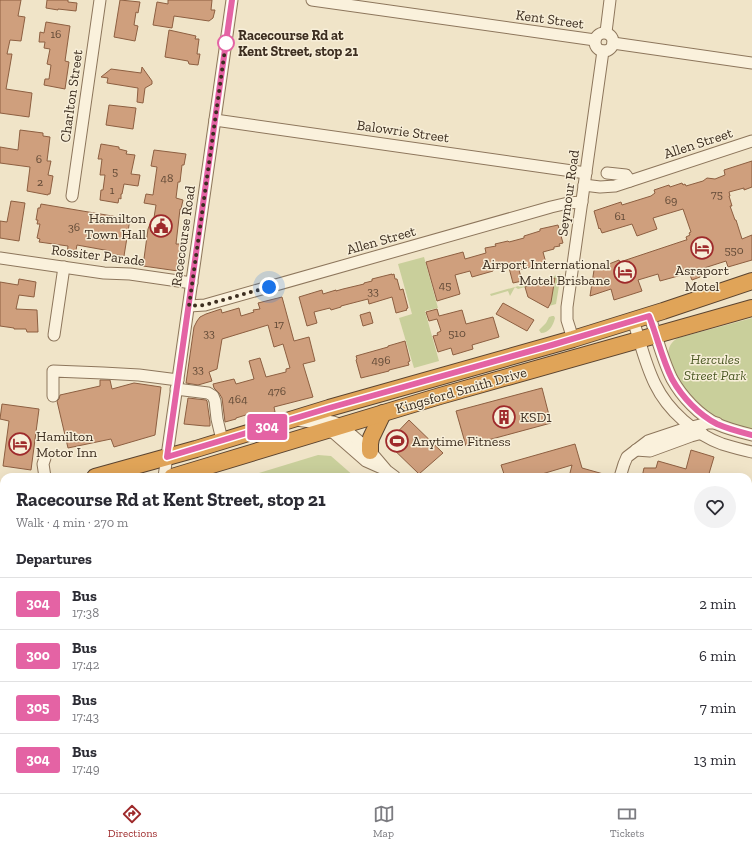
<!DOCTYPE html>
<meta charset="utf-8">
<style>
:root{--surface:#fff;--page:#f2f2f3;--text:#2b2b33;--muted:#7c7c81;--line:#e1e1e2;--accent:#9e2a2b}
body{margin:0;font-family:"Zilla Slab",serif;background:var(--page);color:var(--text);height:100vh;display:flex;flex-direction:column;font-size:15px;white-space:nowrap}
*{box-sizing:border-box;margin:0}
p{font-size:13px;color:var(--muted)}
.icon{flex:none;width:22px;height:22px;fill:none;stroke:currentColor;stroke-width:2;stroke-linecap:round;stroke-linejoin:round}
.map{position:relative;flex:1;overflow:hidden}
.panel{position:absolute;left:0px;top:473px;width:752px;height:320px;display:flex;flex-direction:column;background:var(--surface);border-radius:12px 12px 0 0;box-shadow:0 4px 16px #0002}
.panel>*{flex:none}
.badge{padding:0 8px;border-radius:3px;font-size:14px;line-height:26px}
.you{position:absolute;width:20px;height:20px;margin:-10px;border:3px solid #fff;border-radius:50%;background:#1a73e8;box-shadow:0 0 0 6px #1a73e833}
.map>.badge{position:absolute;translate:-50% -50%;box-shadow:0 0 0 2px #fff}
h2{padding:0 16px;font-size:15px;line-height:36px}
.round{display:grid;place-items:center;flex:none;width:42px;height:42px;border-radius:21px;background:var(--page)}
.head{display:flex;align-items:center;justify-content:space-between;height:68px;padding:0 16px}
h1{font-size:19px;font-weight:700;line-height:30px}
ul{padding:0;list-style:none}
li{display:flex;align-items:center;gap:12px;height:52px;padding:0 16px;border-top:1px solid var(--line)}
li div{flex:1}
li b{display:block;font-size:15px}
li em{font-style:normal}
li .badge{min-width:44px;font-weight:700;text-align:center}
.tabs{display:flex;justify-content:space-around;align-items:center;height:56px;border-top:1px solid var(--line);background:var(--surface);font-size:11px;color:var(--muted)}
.tabs a{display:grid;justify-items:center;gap:2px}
.tabs .selected{color:var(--accent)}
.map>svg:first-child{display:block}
.green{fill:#c9cf9b}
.water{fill:#a9c4bc;stroke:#6f938a}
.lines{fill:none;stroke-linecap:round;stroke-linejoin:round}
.ferry{stroke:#2f5d5a;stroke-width:1;stroke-dasharray:5 4;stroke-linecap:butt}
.building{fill:#cf9f7d;stroke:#8d5f41}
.minor-casing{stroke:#8d765c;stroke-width:13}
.highway-casing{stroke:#5b4430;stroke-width:18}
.minor{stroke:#faf1dc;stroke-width:11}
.highway{stroke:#e0a458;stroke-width:16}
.line-casing{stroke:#fff;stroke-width:9}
.line{stroke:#e463a4;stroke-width:6}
.walk{stroke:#3d2e20;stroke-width:4;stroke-dasharray:0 7.2}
.stop-dot{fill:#fff;stroke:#e463a4;stroke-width:2}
.labels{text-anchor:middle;stroke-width:3;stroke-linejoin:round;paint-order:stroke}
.number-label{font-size:12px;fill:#624a37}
.street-label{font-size:14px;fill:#3d2e20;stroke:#f7eed8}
.stop-label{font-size:14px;font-weight:bold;fill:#3d2e20;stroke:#f7eed8;text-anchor:start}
.poi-label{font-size:14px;fill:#3d2e20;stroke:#f7eed8;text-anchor:start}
.park-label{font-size:14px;font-style:italic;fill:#4d5a26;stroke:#f7eed8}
</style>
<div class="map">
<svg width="752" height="793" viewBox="0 0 752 793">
<rect width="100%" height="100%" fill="#f0e4c8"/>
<!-- green -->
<g class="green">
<polygon points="424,257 438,308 425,311 439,361 414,368 399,318 412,314 398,264"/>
<polygon points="561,274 556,304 549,306 551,302 555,278 518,289 515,287 510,296 508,291 491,296 490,294"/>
<path d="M552 316H554L555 318C553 326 549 333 541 333L539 330 546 323 549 317Z"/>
<path d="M752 318V430C737 426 722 422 709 413 692 402 649 354 678 338Z"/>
<polygon points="318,455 331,456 355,477 246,477"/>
</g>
<!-- water -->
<polygon class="water" points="4,556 4,789 748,789 748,733 752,735 752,793 0,793 0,557"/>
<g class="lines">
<!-- ferry -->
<g class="ferry">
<polyline points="0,616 4,615"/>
<polyline points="448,789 455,793"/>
<polyline points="119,793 119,789"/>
</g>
</g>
<!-- building -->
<g class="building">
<polygon points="0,0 21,0 18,16 25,17 21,41 10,40 7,54 12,54 6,89 32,93 29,117 0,113"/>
<polygon points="47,0 68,0 68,2 77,3 76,11 58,9 58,10 46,8"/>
<polygon points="120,0 140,2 138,13 136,12 134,25 138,26 135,41 114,37"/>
<polygon points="168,0 212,0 211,10 215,10 213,18 209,21 174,16 172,28 153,25 157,2 168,4"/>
<polygon points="46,22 70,26 65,61 69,62 65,89 44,85 45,79 49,79 51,65 47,64 50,49 44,48 45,42 39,42 40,32 44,33"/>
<polygon points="169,30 196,36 195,39 199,39 197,54 200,54 198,65 189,64 188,61 165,57"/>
<polygon points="142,67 152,81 152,84 145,88 143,103 137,102 138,88 107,83 108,78 101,77 111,69 141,73"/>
<polygon points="109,105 136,108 133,129 106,125"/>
<polygon points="20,130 43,133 43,136 50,137 47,161 51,161 48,175 53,176 50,194 48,194 48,195 27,191 30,167 0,163 0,147 18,150"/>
<polygon points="101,144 119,147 119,149 127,151 126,154 135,155 131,174 140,175 138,186 124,184 122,194 121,194 121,199 119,198 118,203 100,200 101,190 103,190 105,175 100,175 102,159 98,159"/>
<polygon points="154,150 186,154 184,165 182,165 180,182 178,182 176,198 183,200 181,209 180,209 176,244 181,244 178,271 143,266 148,229 150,224 153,224 156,205 144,203 146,194 153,195 157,167 151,166"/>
<polygon points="752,161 752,187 744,190 744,188 729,192 730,196 729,196 732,206 730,206 735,220 736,220 742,239 752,235 752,260 728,267 726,261 698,270 700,277 692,280 689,273 660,281 658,274 638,280 642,291 614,300 611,289 590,296 594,270 610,265 609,264 619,260 620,262 686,240 687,240 686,237 690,235 689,233 691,232 683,209 653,218 657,229 637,236 632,224 602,233 600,228 599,229 594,211 621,202 622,205 651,196 655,193 654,190 669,185 670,187 682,183 683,185 685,184 686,186 703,181 707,178 715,179 725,175 724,170"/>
<polygon points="11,201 25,203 19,241 0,238 0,221 7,222"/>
<polygon points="41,204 130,219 124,256 110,254 110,251 77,245 75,255 67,253 68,246 39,242 40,239 37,238 40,224 37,224 38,220 36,220 38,208 40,208"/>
<polygon points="558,225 563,243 559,244 560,246 554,247 554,249 543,252 546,263 519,270 522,281 513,283 508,264 493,269 493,271 472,277 470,271 455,275 460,294 437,301 426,262 463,252 465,259 486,253 485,248 496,246 495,244 508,241 509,242 524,238 524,236 540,231 540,229"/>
<polygon points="392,274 392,275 394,274 395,279 397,279 400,290 403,289 408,308 406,309 407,310 396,313 392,297 369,304 368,299 341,306 341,307 331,310 330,308 314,312 317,323 307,326 299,297 322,290 323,294 336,290 336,291 343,289 364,284 364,283 372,281 372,279"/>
<polygon points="555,278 551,302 548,308 528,297 525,287"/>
<polygon points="19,279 36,282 34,297 19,295 16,309 37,310 38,332 27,332 26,329 14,329 14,328 0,326 0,282 18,285"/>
<polygon points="282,297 294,341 309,337 315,361 303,364 313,397 274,407 275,412 250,419 249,414 236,418 236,419 225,422 222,398 219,393 214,388 213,384 234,379 236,384 254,379 249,361 260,358 266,377 286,372 286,369 290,368 283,344 274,347 268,325 222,339 217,369 209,372 212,381 198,385 186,383 194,327 197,321 200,317 206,314 221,309 222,313 239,308 241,316 254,312 253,310 260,309 258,303"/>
<polygon points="503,303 534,320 527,331 496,314"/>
<polygon points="437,309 439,316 462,310 466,324 493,317 499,337 472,345 473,349 453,355 451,348 438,352 433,336 438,335 437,333 441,331 437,319 429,321 426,312"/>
<polygon points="370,312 373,323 363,326 360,315"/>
<polygon points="405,341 410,361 408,362 409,365 389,370 389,371 361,378 356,360 357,359 356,356 388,347 388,346"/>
<polygon points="100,380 110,380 112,389 134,383 161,387 155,435 114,447 111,439 68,448 57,401 59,399 60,395 100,386"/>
<polygon points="542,388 551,423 466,446 456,411"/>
<polygon points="188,398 206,400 207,401 210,422 210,426 205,426 184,424"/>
<polygon points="2,404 39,409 31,470 3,466 9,421 0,419"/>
<polygon points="409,420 443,453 419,474 387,443"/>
<polygon points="575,444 582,468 607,475 606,477 569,477 572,465 532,477 505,477 501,465"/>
<polygon points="691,450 714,457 708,477 642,477 644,468 656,468 658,461 686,469"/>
</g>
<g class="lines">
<!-- minor casing -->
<g class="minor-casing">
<g id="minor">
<polyline points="312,0 595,40"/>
<polyline points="606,32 610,0"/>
<circle cx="604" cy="42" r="9"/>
<polyline points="613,43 752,63"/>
<polyline points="215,120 586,173"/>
<polyline points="607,173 626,175 630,181"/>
<polyline points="584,185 600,187 615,186 752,141"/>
<polyline points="72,196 100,0"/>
<polyline points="0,258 104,273 130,274 192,283"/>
<polyline points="189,306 205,305 551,207 568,203 582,202"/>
<path d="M649 315C657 336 662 359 672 379 682 397 699 415 717 424 728 429 740 432 752 435"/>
<path d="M633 320C640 341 645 364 655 384 668 411 695 434 722 444 732 447 742 450 752 452"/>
<polyline points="54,335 64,267"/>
<polyline points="573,339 567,320 567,307 603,51"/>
<polyline points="176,389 208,393 213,396 215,401 217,419 222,440"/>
<polyline points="53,396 53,371 103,373 139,375 178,380"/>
<polyline points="296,420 311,422 317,421 326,421 333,422 339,424 370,451 387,471 395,477"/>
<polyline points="326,430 334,433 366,461 384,469"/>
<polyline points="636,450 650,451 691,436 702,433"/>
<polyline points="45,458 43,464 45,477"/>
<polyline points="164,477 232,0"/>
<polyline points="620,477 624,464 627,457 648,441 684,429 708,423 717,423"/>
<polyline points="748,603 752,604"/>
</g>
</g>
<!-- highway casing -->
<g class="highway-casing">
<g id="highway">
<polyline points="370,451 370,444 371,438 383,413"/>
<polyline points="95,477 196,449 329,408 573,339 663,311 752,281"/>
<polyline points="172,477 440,396 752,308"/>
<polyline points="0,503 4,502"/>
<polyline points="0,524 4,523"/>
</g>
</g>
<!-- minor -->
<use href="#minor" class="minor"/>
<!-- highway -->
<use href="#highway" class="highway"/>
</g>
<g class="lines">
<!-- line casing -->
<g class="line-casing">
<path id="line" d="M232 0 167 457 329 408 552 345 649 316C657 336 662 359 672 379 682 397 699 415 717 424 728 429 740 432 752 435"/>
</g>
<!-- line -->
<use href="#line" class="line"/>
<!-- walk -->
<polyline class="walk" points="226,43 226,42 189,306 205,305 269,287"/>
</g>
<!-- icons -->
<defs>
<g id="civic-ring" transform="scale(1.15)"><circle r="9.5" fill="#f7eed8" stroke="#9e2a2b" stroke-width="1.5"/><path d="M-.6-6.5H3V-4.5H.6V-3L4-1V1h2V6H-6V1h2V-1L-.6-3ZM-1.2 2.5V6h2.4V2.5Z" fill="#9e2a2b"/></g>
<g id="hotel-ring" transform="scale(1.15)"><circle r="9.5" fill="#f7eed8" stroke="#9e2a2b" stroke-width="1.5"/><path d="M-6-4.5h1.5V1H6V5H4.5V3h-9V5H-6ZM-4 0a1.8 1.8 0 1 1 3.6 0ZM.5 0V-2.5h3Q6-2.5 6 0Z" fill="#9e2a2b"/></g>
<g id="building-ring" transform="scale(1.15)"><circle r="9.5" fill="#f7eed8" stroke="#9e2a2b" stroke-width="1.5"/><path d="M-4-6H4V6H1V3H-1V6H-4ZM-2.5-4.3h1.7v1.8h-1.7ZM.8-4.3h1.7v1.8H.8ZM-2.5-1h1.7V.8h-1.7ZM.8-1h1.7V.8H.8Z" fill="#9e2a2b"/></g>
<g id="stadium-ring" transform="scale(1.15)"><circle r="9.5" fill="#f7eed8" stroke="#9e2a2b" stroke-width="1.5"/><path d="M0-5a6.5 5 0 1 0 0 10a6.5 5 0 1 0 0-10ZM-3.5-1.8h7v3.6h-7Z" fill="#9e2a2b"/></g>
</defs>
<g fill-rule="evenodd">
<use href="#civic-ring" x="161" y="226"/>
<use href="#hotel-ring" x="702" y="248"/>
<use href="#hotel-ring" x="625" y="272"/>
<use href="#building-ring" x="504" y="417"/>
<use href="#stadium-ring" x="397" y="441"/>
<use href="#hotel-ring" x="20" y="444"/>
</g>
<!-- markers -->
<circle class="stop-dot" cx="226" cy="43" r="8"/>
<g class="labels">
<!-- number labels -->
<g class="number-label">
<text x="56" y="38">16</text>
<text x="39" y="163">6</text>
<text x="115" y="175">5</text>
<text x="167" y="182">48</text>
<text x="40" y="186">2</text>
<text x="112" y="194">1</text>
<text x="717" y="198">75</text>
<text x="671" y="204">69</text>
<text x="620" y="220">61</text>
<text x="74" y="231">36</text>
<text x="734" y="254">550</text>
<text x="445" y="289">45</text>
<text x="373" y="295">33</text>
<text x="279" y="328">17</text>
<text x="209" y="337">33</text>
<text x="457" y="337">510</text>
<text x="381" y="364">496</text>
<text x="198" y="373">33</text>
<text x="277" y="395">476</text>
<text x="238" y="403">464</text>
</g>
<!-- street labels -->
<g class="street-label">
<text transform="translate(550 19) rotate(8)" y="5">Kent Street</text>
<text transform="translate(71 96) rotate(-82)" y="5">Charlton Street</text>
<text transform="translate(403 131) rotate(8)" y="5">Balowrie Street</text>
<text transform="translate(698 143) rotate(-18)" y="5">Allen Street</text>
<text transform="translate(568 193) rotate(-82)" y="5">Seymour Road</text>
<text transform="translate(183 236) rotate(-82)" y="5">Racecourse Road</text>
<text transform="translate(381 240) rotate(-16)" y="5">Allen Street</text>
<text transform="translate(98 255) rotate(7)" y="5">Rossiter Parade</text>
<text transform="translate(461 390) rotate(-16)" y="5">Kingsford Smith Drive</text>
</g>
<!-- stop labels -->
<g class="stop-label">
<text x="238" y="40">Racecourse Rd at<tspan x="238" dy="16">Kent Street, stop 21</tspan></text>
</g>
<!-- poi labels -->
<g class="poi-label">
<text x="146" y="223" text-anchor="end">Hamilton<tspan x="146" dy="16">Town Hall</tspan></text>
<text x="610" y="269" text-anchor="end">Airport International<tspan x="610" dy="16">Motel Brisbane</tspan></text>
<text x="702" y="275" text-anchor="middle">Asraport<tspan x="702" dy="16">Motel</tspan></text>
<text x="520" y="422">KSD1</text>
<text x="36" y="441">Hamilton<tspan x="36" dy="16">Motor Inn</tspan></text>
<text x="412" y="446">Anytime Fitness</text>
</g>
<!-- park labels -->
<g class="park-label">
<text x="715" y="364">Hercules<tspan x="715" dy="16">Street Park</tspan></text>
</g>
</g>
</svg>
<div class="you" style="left:269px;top:287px"></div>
<b class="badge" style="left:267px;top:427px;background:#e463a4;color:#fff">304</b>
<section class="panel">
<div class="head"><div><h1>Racecourse Rd at Kent Street, stop 21</h1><p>Walk · 4 min · 270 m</p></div><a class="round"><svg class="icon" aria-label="heart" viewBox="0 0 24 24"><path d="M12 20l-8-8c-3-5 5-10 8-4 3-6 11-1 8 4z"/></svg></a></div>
<h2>Departures</h2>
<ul>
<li><span class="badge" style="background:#e463a4;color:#fff">304</span><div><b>Bus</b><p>17:38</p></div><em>2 min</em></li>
<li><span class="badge" style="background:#e463a4;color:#fff">300</span><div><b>Bus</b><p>17:42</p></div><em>6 min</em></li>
<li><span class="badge" style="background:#e463a4;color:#fff">305</span><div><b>Bus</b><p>17:43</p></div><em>7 min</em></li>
<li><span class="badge" style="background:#e463a4;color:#fff">304</span><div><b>Bus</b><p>17:49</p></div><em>13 min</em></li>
</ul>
</section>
</div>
<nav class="tabs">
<a class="selected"><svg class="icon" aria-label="directions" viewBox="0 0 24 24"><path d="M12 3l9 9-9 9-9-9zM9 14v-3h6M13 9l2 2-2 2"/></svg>Directions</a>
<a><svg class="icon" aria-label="map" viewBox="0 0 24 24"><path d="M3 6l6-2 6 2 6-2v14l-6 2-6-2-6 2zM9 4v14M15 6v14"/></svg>Map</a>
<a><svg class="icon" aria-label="tickets" viewBox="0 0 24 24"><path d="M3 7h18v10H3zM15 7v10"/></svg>Tickets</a>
</nav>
